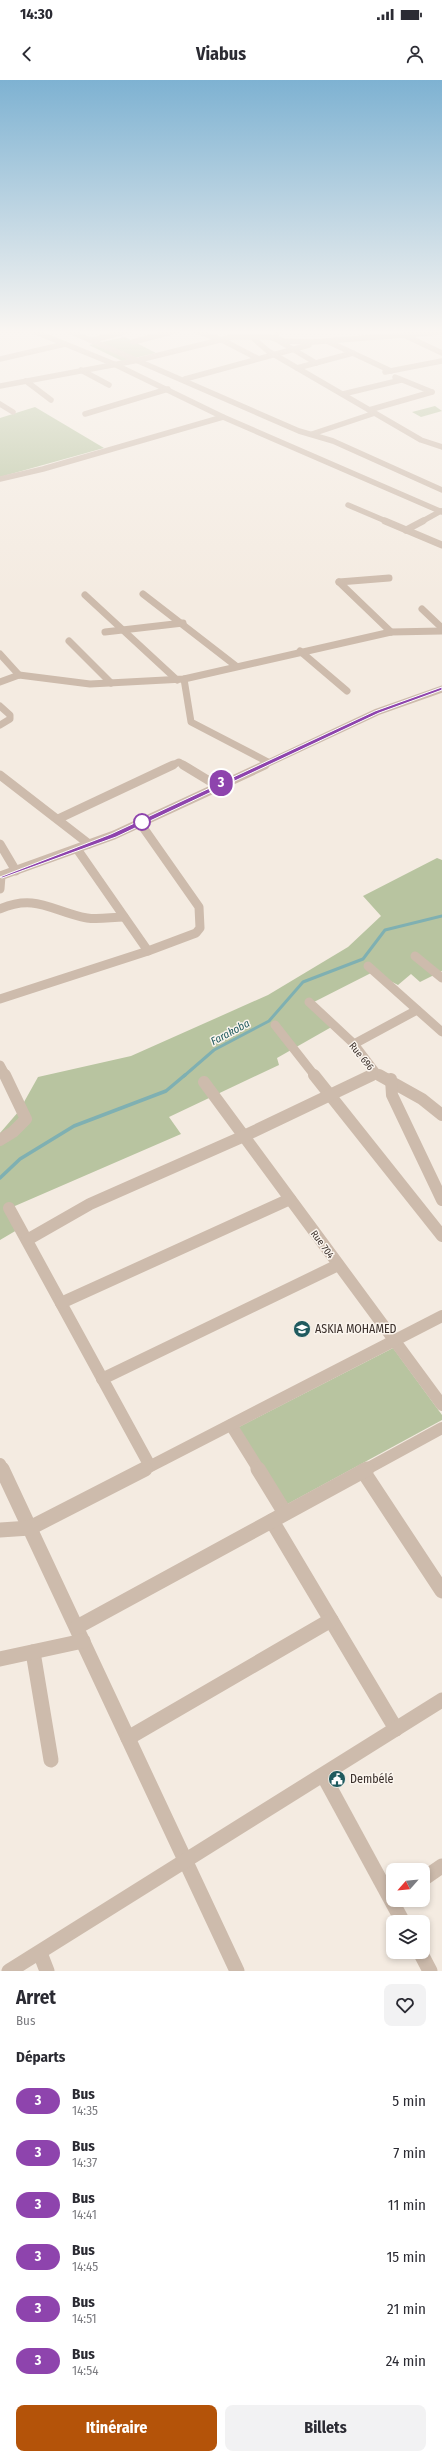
<!DOCTYPE html>
<html lang="fr">
<meta charset="utf-8">
<style>
:root{--surface:#fff;--page:#f2f2f3;--text:#2b2b33;--muted:#7c7c81;--accent:#b45309}
body{margin:0;font-family:"Fira Sans Condensed",sans-serif;background:var(--page);color:var(--text);height:100vh;display:flex;flex-direction:column;font-size:15px;white-space:nowrap}
*{box-sizing:border-box;margin:0}
p{font-size:13px;color:var(--muted)}
.icon{flex:none;width:22px;height:22px;fill:none;stroke:currentColor;stroke-width:2;stroke-linecap:round;stroke-linejoin:round}
.map{position:relative;height:1891px;overflow:hidden}
.side{display:flex;flex-direction:column;background:var(--surface);flex:1}
.side>*{flex:none}
.badge{padding:0 8px;border-radius:13px;font-size:14px;line-height:26px}
.needle{width:26px;rotate:243deg}
.tools{position:absolute;left:386px;top:1783px;display:grid;gap:8px}
.tools a{display:grid;place-items:center;width:44px;height:44px;border-radius:8px;background:var(--surface);box-shadow:0 2px 6px #0003;font-size:20px}
.map>.badge{position:absolute;translate:-50% -50%;box-shadow:0 0 0 2px #fff}
h2{padding:0 16px;font-size:15px;line-height:36px}
.round{display:grid;place-items:center;flex:none;width:42px;height:42px;border-radius:8px;background:var(--page)}
.head{display:flex;align-items:center;justify-content:space-between;height:68px;padding:0 16px}
h1{font-size:19px;font-weight:700;line-height:30px}
.button{display:flex;gap:8px;margin-top:auto;padding:8px 16px}
.button a{flex:1;height:46px;border-radius:8px;background:var(--accent);color:#fff;font-size:16px;font-weight:700;line-height:46px;text-align:center}
.button a+a{background:var(--page);color:var(--text)}
ul{padding:0;list-style:none}
li{display:flex;align-items:center;gap:12px;height:52px;padding:0 16px}
li div{flex:1}
li b{display:block;font-size:15px}
li em{font-style:normal}
li .badge{min-width:44px;font-weight:700;text-align:center}
.status{display:flex;justify-content:space-between;align-items:center;height:28px;padding:0 20px;background:var(--surface);direction:ltr}
.status svg{height:11px;fill:currentColor}
header{display:flex;justify-content:space-between;align-items:center;height:52px;padding:0 16px;background:var(--surface);font-size:18px;font-weight:700}
.map>svg:first-child{display:block}
.green{fill:#b8c4a0}
.lines{fill:none;stroke-linecap:round;stroke-linejoin:round}
.stream-far1{stroke:#7fb0b2;stroke-width:3}
.stream{stroke:#7fb0b2;stroke-width:3.5}
.minor-far4{stroke:#cdbbac;stroke-width:5.5}
.minor-far3{stroke:#cdbbac;stroke-width:7}
.minor-far2{stroke:#cdbbac;stroke-width:9}
.minor-far1{stroke:#cdbbac;stroke-width:12}
.minor{stroke:#cdbbac;stroke-width:15}
.line{fill:#8e44ad;stroke:#fff}
.stop-dot{fill:#fff;stroke:#8e44ad;stroke-width:2}
.labels{text-anchor:middle;stroke-width:3;stroke-linejoin:round;paint-order:stroke}
.street-label{font-size:10px;fill:#3b302b;stroke:#fbf5ee}
.water-label{font-size:11px;font-style:italic;fill:#1f5a5e;stroke:#fbf5ee}
.near-poi-label{font-size:12px;fill:#3b302b;stroke:#fbf5ee;text-anchor:start}
</style>
<div class="status"><b>14:30</b><svg viewBox="0 0 49 12"><path d="M0 12V9h3v3zM5 12V6h3v6zM10 12V3h3v9zM15 12V0h3v12zM26 1h20v11H26zM47 4h2v5h-2z"/></svg></div>
<header><svg class="icon" aria-label="back" viewBox="0 0 24 24"><path d="M15 5l-7 7 7 7"/></svg>Viabus<svg class="icon" aria-label="person" viewBox="0 0 24 24"><circle cx="12" cy="8" r="4"/><path d="M4 21q1-7 8-7t8 7"/></svg></header>
<div class="map">
<svg width="442" height="1891" viewBox="0 0 442 1891">
<rect width="100%" height="100%" fill="#f4ebe1"/>
<!-- green -->
<g class="green">
<polygon points="125,257 156,273 122,281 89,265"/>
<polygon points="435,326 442,331 421,337 412,332"/>
<polygon points="35,327 104,368 0,397 0,338"/>
<polygon points="437,778 442,780 442,891 420,902 411,894 398,905 373,892 310,924 335,945 277,978 279,985 169,1037 181,1054 8,1129 17,1150 0,1160 0,1053 19,1031 38,997 131,976 268,915 348,867 381,836 363,816"/>
<polygon points="393,1268 442,1335 442,1340 282,1427 235,1349"/>
</g>
<g class="lines">
<!-- stream-far1 -->
<polyline class="stream-far1" points="184,996 214,970 269,941 303,902 363,879 385,850 442,836"/>
<!-- stream -->
<polyline class="stream" points="0,1098 20,1079 74,1046 166,1011 185,995"/>
<!-- minor-far4 -->
<g class="minor-far4">
<polyline points="31,250 114,284 223,337 442,432"/>
<polyline points="67,250 299,351 333,361 442,410"/>
<polyline points="193,250 222,260 257,278"/>
<polyline points="279,250 274,258 316,283"/>
<polyline points="0,251 27,250"/>
<polyline points="404,255 442,273"/>
<polyline points="253,258 268,271 421,360 442,367"/>
<polyline points="93,260 131,250"/>
<polyline points="327,261 391,291"/>
<polyline points="133,262 179,250"/>
<polyline points="0,279 65,264"/>
<polyline points="297,288 353,273"/>
<polyline points="81,290 109,305"/>
<polyline points="385,292 442,281"/>
<polyline points="395,297 432,312"/>
<polyline points="185,299 309,265"/>
<polyline points="26,301 51,320"/>
<polyline points="0,306 139,280 232,257 269,257 284,261 313,262 442,252"/>
<polyline points="343,314 401,300"/>
<polyline points="0,324 13,332"/>
<polyline points="369,330 432,312"/>
<polyline points="85,334 168,309"/>
<polyline points="312,354 375,333"/>
<polyline points="0,399 43,389 223,337"/>
<polyline points="348,425 388,442"/>
<polyline points="421,442 441,431"/>
</g>
<!-- minor-far3 -->
<g class="minor-far3">
<polyline points="385,441 442,465"/>
<polyline points="406,450 423,441"/>
<polyline points="339,502 391,552"/>
<polyline points="339,502 389,498"/>
<polyline points="143,514 236,586"/>
<polyline points="85,515 177,600"/>
<polyline points="422,529 442,548"/>
<polyline points="105,552 183,543"/>
<polyline points="69,561 111,603"/>
<polyline points="300,571 347,611"/>
<polyline points="0,574 19,595"/>
<polyline points="184,599 191,642 268,682"/>
<polyline points="0,602 19,595 90,604 184,599 391,552 442,551"/>
<polyline points="0,626 10,635 10,639 0,645"/>
<polyline points="171,686 179,682 185,686"/>
<polyline points="262,686 377,632 442,609"/>
</g>
<!-- minor-far2 -->
<g class="minor-far2">
<polyline points="183,685 216,705"/>
<polyline points="0,695 89,764"/>
<polyline points="58,739 173,685"/>
<polyline points="0,764 16,791"/>
<polyline points="77,769 148,871"/>
<polyline points="0,796 114,755 265,685"/>
<polyline points="0,809 1,796"/>
<path d="M0 829C36 813 53 832 87 838 99 840 112 837 124 837"/>
<polyline points="415,876 442,898"/>
<polyline points="368,886 442,952"/>
<polyline points="0,919 148,871 196,853 200,848 199,827 140,743"/>
<polyline points="309,922 354,964 376,993 381,996"/>
<polyline points="275,945 315,996"/>
<polyline points="354,964 417,930"/>
<polyline points="0,985 6,996"/>
<polyline points="370,996 376,993"/>
</g>
<!-- minor-far1 -->
<g class="minor-far1">
<polyline points="314,995 442,1156"/>
<polyline points="379,995 422,1019 442,1035"/>
<polyline points="391,999 392,1015 442,1120"/>
<polyline points="204,1002 442,1325"/>
<polyline points="0,1060 13,1052 26,1039 5,995"/>
<polyline points="9,1128 150,1386"/>
<polyline points="27,1160 90,1124 244,1056 372,995"/>
<polyline points="61,1223 290,1119"/>
<polyline points="102,1299 338,1185"/>
<polyline points="231,1345 259,1390"/>
<polyline points="0,1384 3,1390"/>
<polyline points="143,1390 442,1236"/>
<polyline points="365,1390 442,1348"/>
</g>
<!-- minor -->
<g class="minor">
<polyline points="2,1389 237,1891"/>
<polyline points="258,1389 285,1433"/>
<polyline points="363,1391 442,1511"/>
<polyline points="272,1441 396,1649"/>
<polyline points="0,1450 30,1448 145,1389"/>
<polyline points="77,1547 367,1389"/>
<polyline points="33,1572 51,1680"/>
<polyline points="0,1579 83,1561"/>
<polyline points="128,1658 331,1540"/>
<polyline points="323,1695 403,1842"/>
<polyline points="423,1799 442,1786"/>
<polyline points="420,1872 430,1891"/>
<polyline points="40,1873 47,1891"/>
<polyline points="9,1891 442,1620"/>
</g>
</g>
<!-- sky -->
<linearGradient id="sky" x2="0" y2="1"><stop stop-color="#7eb2d2"/><stop offset="0.49" stop-color="#faf6f2"/><stop offset="1" stop-color="#faf6f2" stop-opacity="0"/></linearGradient>
<rect width="442" height="514" fill="url(#sky)"/>
<!-- line -->
<polygon class="line" points="442,607 442,610 379,633 116,757 2,798 0,797 111,754 375,631"/>
<!-- icons -->
<defs>
<g id="school-disc" transform="scale(0.9)"><circle r="9.5" fill="#1f5a5e" stroke="#fbf5ee"/><path d="M0-5L7-2L0 1L-7-2ZM-4 1L0 2.5L4 1V4Q0 6-4 4Z" fill="#fff"/></g>
<g id="civic-disc" transform="scale(0.9)"><circle r="9.5" fill="#1f5a5e" stroke="#fbf5ee"/><path d="M-.6-6.5H3V-4.5H.6V-3L4-1V1h2V6H-6V1h2V-1L-.6-3ZM-1.2 2.5V6h2.4V2.5Z" fill="#fff"/></g>
</defs>
<g fill-rule="evenodd">
<use href="#school-disc" x="302" y="1249"/>
<use href="#civic-disc" x="337" y="1699"/>
</g>
<!-- markers -->
<circle class="stop-dot" cx="142" cy="742" r="8"/>
<g class="labels">
<!-- street labels -->
<g class="street-label">
<text transform="translate(362 976) rotate(51)" y="4">Rue 696</text>
<text transform="translate(323 1164) rotate(54)" y="4">Rue 704</text>
</g>
<!-- water labels -->
<g class="water-label">
<text transform="translate(230 952) rotate(-28)" y="4">Farakoba</text>
</g>
<!-- near-poi labels -->
<g class="near-poi-label">
<text x="315" y="1253">ASKIA MOHAMED</text>
<text x="350" y="1703">Dembélé</text>
</g>
</g>
</svg>
<div class="tools">
<a><svg class="needle" viewBox="-14 -14 28 28"><path d="M0-13l5 13h-10z" fill="#e53935"/><path d="M0 13l5-13h-10z" fill="#7c7c81"/></svg></a>
<a><svg class="icon" aria-label="layers" viewBox="0 0 24 24"><path d="M12 4l9 5-9 5-9-5zM3 14l9 5 9-5"/></svg></a>
</div>
<b class="badge" style="left:221px;top:703px;background:#8e44ad;color:#fff">3</b>
</div>
<section class="side">
<div class="head"><div><h1>Arret</h1><p>Bus</p></div><a class="round"><svg class="icon" aria-label="heart" viewBox="0 0 24 24"><path d="M12 20l-8-8c-3-5 5-10 8-4 3-6 11-1 8 4z"/></svg></a></div>
<h2>Départs</h2>
<ul>
<li><span class="badge" style="background:#8e44ad;color:#fff">3</span><div><b>Bus</b><p>14:35</p></div><em>5 min</em></li>
<li><span class="badge" style="background:#8e44ad;color:#fff">3</span><div><b>Bus</b><p>14:37</p></div><em>7 min</em></li>
<li><span class="badge" style="background:#8e44ad;color:#fff">3</span><div><b>Bus</b><p>14:41</p></div><em>11 min</em></li>
<li><span class="badge" style="background:#8e44ad;color:#fff">3</span><div><b>Bus</b><p>14:45</p></div><em>15 min</em></li>
<li><span class="badge" style="background:#8e44ad;color:#fff">3</span><div><b>Bus</b><p>14:51</p></div><em>21 min</em></li>
<li><span class="badge" style="background:#8e44ad;color:#fff">3</span><div><b>Bus</b><p>14:54</p></div><em>24 min</em></li>
</ul>
<div class="button"><a>Itinéraire</a><a>Billets</a></div>
</section>
